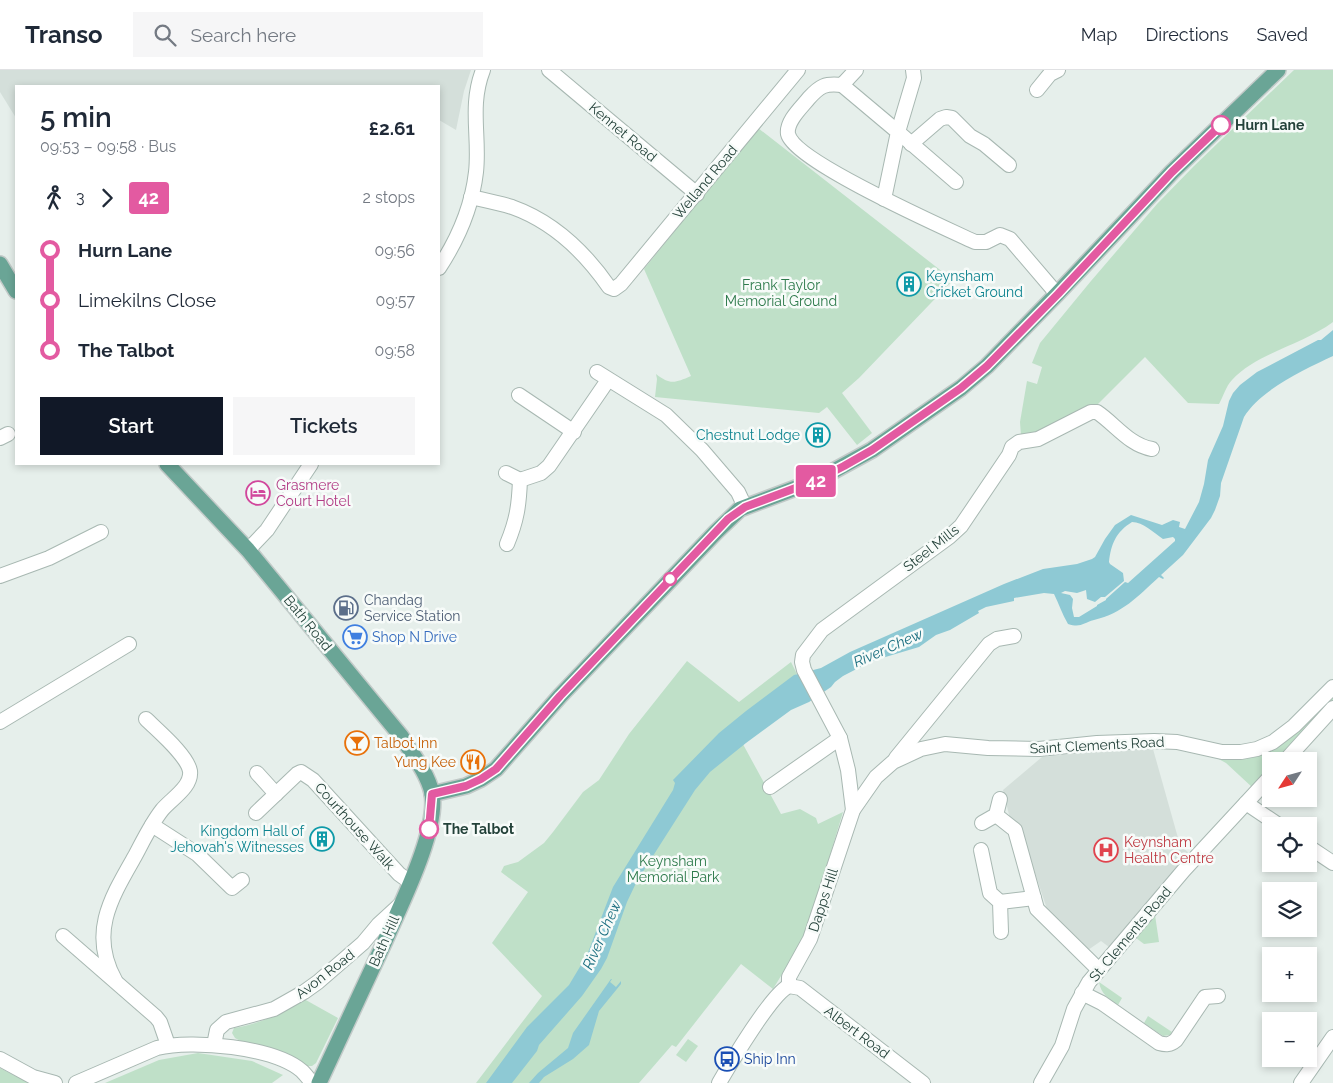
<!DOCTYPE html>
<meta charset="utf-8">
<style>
:root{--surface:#fff;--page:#f6f6f7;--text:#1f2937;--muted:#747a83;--line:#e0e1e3;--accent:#111827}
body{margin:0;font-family:Raleway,sans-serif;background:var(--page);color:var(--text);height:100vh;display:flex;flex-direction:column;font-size:19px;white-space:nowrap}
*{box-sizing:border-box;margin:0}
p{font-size:16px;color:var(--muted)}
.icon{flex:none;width:28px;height:28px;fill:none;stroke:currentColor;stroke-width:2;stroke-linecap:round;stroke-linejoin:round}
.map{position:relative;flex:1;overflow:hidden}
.panel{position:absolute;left:15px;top:15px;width:425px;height:380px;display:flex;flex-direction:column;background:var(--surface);border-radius:0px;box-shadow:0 2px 8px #0003}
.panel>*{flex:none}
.badge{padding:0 10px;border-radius:4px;font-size:18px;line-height:32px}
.needle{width:32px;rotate:234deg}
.tools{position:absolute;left:1262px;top:682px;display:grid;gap:10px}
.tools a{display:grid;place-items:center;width:55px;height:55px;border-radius:0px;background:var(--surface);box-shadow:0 2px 8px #0003;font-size:25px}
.map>.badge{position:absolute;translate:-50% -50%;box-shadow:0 0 0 2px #fff}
.legs{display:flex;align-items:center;gap:8px;height:55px;padding:0 25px;font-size:16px}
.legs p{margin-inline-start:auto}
.headline{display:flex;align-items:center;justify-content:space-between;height:85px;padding:0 25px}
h1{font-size:28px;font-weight:600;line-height:38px}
.cta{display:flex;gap:10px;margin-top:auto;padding:10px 25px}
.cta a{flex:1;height:58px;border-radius:0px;background:var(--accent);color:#fff;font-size:20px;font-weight:600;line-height:58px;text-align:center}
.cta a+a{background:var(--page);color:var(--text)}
ul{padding:0 25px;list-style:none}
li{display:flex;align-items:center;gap:18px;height:50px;font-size:19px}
li i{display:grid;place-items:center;width:8px;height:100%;margin:0 6px;background:currentColor}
li i::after{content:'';width:12px;height:12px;margin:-6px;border:4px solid;border-radius:50%;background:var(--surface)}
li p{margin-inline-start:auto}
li:first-child i{background:linear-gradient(#0000 50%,currentColor 0)}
li:last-child i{background:linear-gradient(currentColor 50%,#0000 0)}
header{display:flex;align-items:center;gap:30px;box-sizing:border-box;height:70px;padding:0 25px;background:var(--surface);border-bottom:1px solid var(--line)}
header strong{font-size:24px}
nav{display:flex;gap:28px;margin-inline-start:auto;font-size:18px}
.search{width:350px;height:45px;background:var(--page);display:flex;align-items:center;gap:12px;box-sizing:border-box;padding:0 18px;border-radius:0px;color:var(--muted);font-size:19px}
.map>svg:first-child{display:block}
.built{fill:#d4dfda}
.green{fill:#bfe0c8}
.water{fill:#8ec9d4;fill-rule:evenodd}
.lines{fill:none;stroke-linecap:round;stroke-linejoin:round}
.minor-casing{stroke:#a8b8b2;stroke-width:16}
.major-casing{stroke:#c2cac8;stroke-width:18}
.minor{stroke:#fff;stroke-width:14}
.major{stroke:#6aa596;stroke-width:15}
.line-1-casing{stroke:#fff;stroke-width:11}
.line-1{stroke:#e35aa1;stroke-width:8}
.stop-1-dot{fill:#fff;stroke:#e35aa1;stroke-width:2.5}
.labels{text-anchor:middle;stroke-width:5;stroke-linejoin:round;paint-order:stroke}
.stop-label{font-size:14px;font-weight:bold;fill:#24423a;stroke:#f7fbf9;text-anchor:start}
.street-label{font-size:14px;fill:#24423a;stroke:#f7fbf9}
.culture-label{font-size:14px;fill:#0d838f;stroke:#f7fbf9;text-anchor:end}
.park-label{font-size:14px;fill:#2d7a4b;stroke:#f7fbf9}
.hotel-label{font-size:14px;fill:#b23c85;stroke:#f7fbf9;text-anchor:start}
.service-label{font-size:14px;fill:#4e5e75;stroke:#f7fbf9;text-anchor:start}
.shop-label{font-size:14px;fill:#366cbe;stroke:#f7fbf9;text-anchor:start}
.food-label{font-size:14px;fill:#c56008;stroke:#f7fbf9;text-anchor:start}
.health-label{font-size:14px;fill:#be3a42;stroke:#f7fbf9;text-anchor:start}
.transit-label{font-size:14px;fill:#164399;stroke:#f7fbf9;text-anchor:start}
.water-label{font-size:15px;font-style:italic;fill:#1c6f80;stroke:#f7fbf9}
</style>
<header>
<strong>Transo</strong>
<div class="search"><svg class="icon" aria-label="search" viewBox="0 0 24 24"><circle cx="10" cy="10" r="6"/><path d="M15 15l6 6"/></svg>Search here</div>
<nav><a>Map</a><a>Directions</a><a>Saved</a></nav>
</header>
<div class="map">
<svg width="1333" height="1013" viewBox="0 0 1333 1013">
<rect width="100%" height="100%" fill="#e6efeb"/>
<!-- built -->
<g class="built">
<polygon points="0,0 471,0 464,21 456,60 439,50 439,16 16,16 16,48 0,22"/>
<polygon points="1108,676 1133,680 1153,679 1180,775 1191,785 1109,877 1101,871 1088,880 1048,842 1019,755 1010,749 1003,720 1042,687 1072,684"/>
</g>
<!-- green -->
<g class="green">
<path d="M1294 0H1333V252C1302 275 1257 283 1232 310 1226 316 1223 327 1219 334L1188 333 1145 287 1097 335 1030 369 1021 366 1020 352 1027 311 1037 314 1042 297 1032 293 1040 273 1091 211 1157 134 1194 96Z"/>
<path d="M758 58 953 210 859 308 842 323 872 363 857 375 827 337 819 343 655 327 657 309 656 304C670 315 675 313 691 306L644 199Z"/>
<polygon points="687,591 739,632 791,592 797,604 732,654 781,744 800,739 816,748 818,754 843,742 806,865 773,919 741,894 676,977 672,975 639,1013 476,1013 542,926 492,873 528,822 501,802 504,796 518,792 544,773 553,762 583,722 599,710 629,664"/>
<polygon points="1333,621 1333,630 1277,691 1271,691 1271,697 1253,718 1226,693 1213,686 1246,686"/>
<polygon points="1155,845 1159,872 1144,874 1136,868"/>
<path d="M1099 912 1122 928 1118 935C1108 928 1101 924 1099 912Z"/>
<path d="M304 929 338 948 316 993 312 996H305L244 973 235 968 232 963 234 958C262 953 280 944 304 929Z"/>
<polygon points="1148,946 1172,962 1170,965 1163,966 1144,953"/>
<polygon points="688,969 698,976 686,992 676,985"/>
<polygon points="198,983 252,991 283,1005 272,1013 105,1013 159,990"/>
<polygon points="0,998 15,1006 39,1013 0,1013"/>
</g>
<!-- water -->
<g class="water">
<path d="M1333 260V286C1305 299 1260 320 1244 347L1221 413 1220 426 1215 440 1211 448 1183 485 1161 505 1164 508 1163 509 1159 507C1137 527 1123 543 1094 550 1083 553 1081 558 1068 554 1062 544 1059 534 1054 524L1044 523 1014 528V531L986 537 978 541 979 543 950 560 936 565 919 577 872 591 843 606 835 612 831 617 809 632 791 640 746 673 710 702 695 720 637 811 627 832 607 888 601 899 582 926 539 975 537 981 512 1013H486L527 957 569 915 587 885 613 817 673 720 675 713 673 710 719 663 746 641 794 605 821 598 850 582 1004 514 1043 499 1077 494 1092 489 1095 487 1105 469 1115 455 1131 445 1162 455 1173 450 1180 452 1179 457 1185 459 1199 432 1204 414 1208 390 1223 356 1229 331 1233 323 1240 315 1257 302 1318 270H1321ZM1132 452C1143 452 1154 463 1163 469L1173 467 1175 469V471L1128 513 1125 512 1106 529V530L1097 535V536L1079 547H1074L1072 538 1073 529 1070 525 1061 523 1065 521 1077 523 1086 520 1087 529 1095 532 1101 527H1105L1124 511 1123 503 1110 494 1109 492C1111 474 1116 462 1132 452Z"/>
<polygon points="611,909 612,909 610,912 616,917 621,911 621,914 599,941 589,975 573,989 544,1007 539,1013 529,1013 538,1003 568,978 573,963"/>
</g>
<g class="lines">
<!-- minor casing -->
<g class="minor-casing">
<g id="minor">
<polyline points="549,0 697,124"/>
<path d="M856 0 842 15C825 13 820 16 809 28 802 37 786 51 788 64 794 91 945 158 975 172H986L1000 165 1010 169 1057 224"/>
<polyline points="913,0 914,8 898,62 956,112"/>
<polyline points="842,15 898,62 884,129"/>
<polyline points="1037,20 1050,4 1058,0"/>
<polyline points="911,74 940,49 946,47 952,48 970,66 984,74 1009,95"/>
<path d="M471 127C484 130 499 133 512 137 554 152 584 181 609 217L614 219 621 214 798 0"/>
<path d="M439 198C458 169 472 137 476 102 480 67 469 36 483 0"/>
<polyline points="597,302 666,345 702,380 738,422 745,437"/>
<polyline points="519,325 574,362"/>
<polyline points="0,368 8,364"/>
<polyline points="506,403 520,410"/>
<path d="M507 474C517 450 519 435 520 410L541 403 549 396 608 310"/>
<polyline points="248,480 267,460 311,394"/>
<polyline points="0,506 49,488 101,462"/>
<polyline points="0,652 129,574"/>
<polyline points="896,688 989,574 997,569 1014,566"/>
<polyline points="1285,691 1333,638"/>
<polyline points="257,703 276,724"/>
<polyline points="770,717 840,668"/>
<polyline points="1246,733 1280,756"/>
<path d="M853 740 848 700 840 668 804 600 802 592 803 585 822 560 949 467 961 456 1009 385 1012 377 1019 372 1038 369 1091 342H1097C1115 354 1129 375 1152 379"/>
<polyline points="256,743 297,704 301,702 313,710 399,804 410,812"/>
<polyline points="996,745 1015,760 1037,839 1099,900"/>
<polyline points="982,753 996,745 1000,729"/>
<polyline points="152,755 197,784 232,818 242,810"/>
<polyline points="1309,777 1333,793"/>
<polyline points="981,780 990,823 1000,832 1001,862"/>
<polyline points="1000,832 1034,828"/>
<polyline points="63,866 156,947 160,952 168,975"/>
<path d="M115 910C89 863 111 828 135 786 143 771 151 754 162 740 171 729 192 717 190 701 187 685 158 661 146 649"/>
<polyline points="789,916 789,907 810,869 853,740 876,707 893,692 921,679 945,674 988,678 1039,679 1097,673 1154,671 1177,672 1222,682 1241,682 1257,679 1273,672 1294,656 1333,617"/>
<polyline points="789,916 800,918 923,1013"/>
<path d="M1082 923 1102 933 1159 973C1166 975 1170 975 1176 970L1205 927 1218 926"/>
<polyline points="214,975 217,960 226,952 274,939 304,922 318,912 363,873 378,855 402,833"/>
<polyline points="0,989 33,1007 55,1013"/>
<path d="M76 1013 157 978C192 969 274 977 302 1001 306 1005 309 1009 312 1013"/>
<path d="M719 1013C730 994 772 923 789 916"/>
<polyline points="1041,1013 1062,976 1074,939 1089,912 1184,800 1271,706"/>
<polyline points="1301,1013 1333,967"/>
</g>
</g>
<!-- major casing -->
<g class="major-casing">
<g id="major">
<polyline points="0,194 16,221"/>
<path d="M167 394 248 480 401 666C412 684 427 702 432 723 439 760 400 836 385 871 363 918 341 966 319 1013"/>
<polyline points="432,724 466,716 481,709 496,699 560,626 716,462 740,439 817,410 872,380 961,318 987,296 1057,224 1172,102 1278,0"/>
</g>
</g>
<!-- minor -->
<use href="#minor" class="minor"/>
<!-- major -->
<use href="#major" class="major"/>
</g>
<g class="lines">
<!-- line-1 casing -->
<g class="line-1-casing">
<polyline id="line-1" points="429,759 432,724 466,716 481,709 496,699 560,626 728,449 745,437 817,410 844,396 872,380 961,318 987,296 1058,224 1172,102 1221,55"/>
</g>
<!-- line-1 -->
<use href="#line-1" class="line-1"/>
</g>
<!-- icons -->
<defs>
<g id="building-ring" transform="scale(1.25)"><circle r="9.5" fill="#f7fbf9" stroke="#0f9aa8" stroke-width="1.5"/><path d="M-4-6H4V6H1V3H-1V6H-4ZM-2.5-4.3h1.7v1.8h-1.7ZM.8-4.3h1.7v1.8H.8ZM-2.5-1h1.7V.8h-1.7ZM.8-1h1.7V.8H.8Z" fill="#0f9aa8"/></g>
<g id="hotel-ring" transform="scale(1.25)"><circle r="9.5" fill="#f7fbf9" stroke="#d1479c" stroke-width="1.5"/><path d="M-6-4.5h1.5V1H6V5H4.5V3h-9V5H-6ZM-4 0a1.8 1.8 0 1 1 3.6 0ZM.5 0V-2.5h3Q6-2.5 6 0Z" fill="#d1479c"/></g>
<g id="fuel-ring" transform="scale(1.25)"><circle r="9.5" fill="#f7fbf9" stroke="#5c6f8a" stroke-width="1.5"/><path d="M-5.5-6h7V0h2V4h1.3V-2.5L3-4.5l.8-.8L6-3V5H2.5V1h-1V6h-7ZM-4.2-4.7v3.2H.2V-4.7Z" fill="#5c6f8a"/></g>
<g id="supermarket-ring" transform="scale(1.25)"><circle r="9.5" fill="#f7fbf9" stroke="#3f7fe0" stroke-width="1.5"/><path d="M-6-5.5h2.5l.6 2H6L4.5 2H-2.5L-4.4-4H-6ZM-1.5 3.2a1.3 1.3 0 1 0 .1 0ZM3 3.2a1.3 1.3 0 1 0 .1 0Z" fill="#3f7fe0"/></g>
<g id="bar-ring" transform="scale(1.25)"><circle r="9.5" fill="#f7fbf9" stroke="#e8710a" stroke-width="1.5"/><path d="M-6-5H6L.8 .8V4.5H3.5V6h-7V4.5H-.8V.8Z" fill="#e8710a"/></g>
<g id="restaurant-ring" transform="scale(1.25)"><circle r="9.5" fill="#f7fbf9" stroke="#e8710a" stroke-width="1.5"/><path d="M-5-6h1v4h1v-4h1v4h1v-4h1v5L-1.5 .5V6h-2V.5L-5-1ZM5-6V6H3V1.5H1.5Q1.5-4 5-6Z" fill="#e8710a"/></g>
<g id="hospital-ring" transform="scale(1.25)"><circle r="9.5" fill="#f7fbf9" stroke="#e0444e" stroke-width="1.5"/><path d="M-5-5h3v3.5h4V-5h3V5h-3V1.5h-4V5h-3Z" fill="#e0444e"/></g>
<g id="bus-ring" transform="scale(1.25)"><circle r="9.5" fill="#f7fbf9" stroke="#1a4fb4" stroke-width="1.5"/><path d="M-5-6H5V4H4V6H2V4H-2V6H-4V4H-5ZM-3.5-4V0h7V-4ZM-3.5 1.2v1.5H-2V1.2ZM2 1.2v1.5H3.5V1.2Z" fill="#1a4fb4"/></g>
</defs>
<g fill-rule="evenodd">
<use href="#building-ring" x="909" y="214"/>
<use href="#building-ring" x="818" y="365"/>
<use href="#hotel-ring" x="258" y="423"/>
<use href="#fuel-ring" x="346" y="538"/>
<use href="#supermarket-ring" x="355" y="567"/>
<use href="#bar-ring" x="357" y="673"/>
<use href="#restaurant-ring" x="473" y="692"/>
<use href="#building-ring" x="322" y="769"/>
<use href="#hospital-ring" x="1106" y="780"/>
<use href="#bus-ring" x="727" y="989"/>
</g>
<!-- markers -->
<g class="stop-1-dot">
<circle cx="1221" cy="55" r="9"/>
<circle cx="670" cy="509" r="6"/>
<circle cx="429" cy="759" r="9"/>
</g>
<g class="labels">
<!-- stop labels -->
<g class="stop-label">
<text x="1235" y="60">Hurn Lane</text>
<text x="443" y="764">The Talbot</text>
</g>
<!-- street labels -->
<g class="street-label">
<text transform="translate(623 62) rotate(40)" y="5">Kennet Road</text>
<text transform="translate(705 112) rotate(-50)" y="5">Welland Road</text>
<text transform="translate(931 478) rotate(-38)" y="5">Steel Mills</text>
<text transform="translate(308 553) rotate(51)" y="5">Bath Road</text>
<text transform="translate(1097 675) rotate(-3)" y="5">Saint Clements Road</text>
<text transform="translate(355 756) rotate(48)" y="5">Courthouse Walk</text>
<text transform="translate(823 830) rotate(-72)" y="5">Dapps Hill</text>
<text transform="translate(1130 864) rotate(-50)" y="5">St. Clements Road</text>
<text transform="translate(384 871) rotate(-66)" y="5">Bath Hill</text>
<text transform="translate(325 904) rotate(-38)" y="5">Avon Road</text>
<text transform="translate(857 962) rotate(37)" y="5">Albert Road</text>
</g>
<!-- culture labels -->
<g class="culture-label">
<text x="926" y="211" text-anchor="start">Keynsham<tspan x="926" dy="16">Cricket Ground</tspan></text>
<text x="800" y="370">Chestnut Lodge</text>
<text x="304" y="766">Kingdom Hall of<tspan x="304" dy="16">Jehovah's Witnesses</tspan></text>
</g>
<!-- park labels -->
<g class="park-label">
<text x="781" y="220">Frank Taylor<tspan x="781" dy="16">Memorial Ground</tspan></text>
<text x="673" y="796">Keynsham<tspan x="673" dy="16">Memorial Park</tspan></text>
</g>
<!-- hotel labels -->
<g class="hotel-label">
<text x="276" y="420">Grasmere<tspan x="276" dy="16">Court Hotel</tspan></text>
</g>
<!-- service labels -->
<g class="service-label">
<text x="364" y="535">Chandag<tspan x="364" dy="16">Service Station</tspan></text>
</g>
<!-- shop labels -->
<g class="shop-label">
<text x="372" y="572">Shop N Drive</text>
</g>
<!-- food labels -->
<g class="food-label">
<text x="374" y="678">Talbot Inn</text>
<text x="456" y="697" text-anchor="end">Yung Kee</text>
</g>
<!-- health labels -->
<g class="health-label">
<text x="1124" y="777">Keynsham<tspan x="1124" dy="16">Health Centre</tspan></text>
</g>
<!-- transit labels -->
<g class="transit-label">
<text x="744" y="994">Ship Inn</text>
</g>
<!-- water labels -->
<g class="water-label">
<text transform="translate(888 578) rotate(-24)" y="5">River Chew</text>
<text transform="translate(602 865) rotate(-66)" y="5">River Chew</text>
</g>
</g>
</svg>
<div class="tools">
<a><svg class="needle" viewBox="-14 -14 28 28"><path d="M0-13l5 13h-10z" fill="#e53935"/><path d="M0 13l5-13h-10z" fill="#747a83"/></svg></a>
<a><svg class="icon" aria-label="locate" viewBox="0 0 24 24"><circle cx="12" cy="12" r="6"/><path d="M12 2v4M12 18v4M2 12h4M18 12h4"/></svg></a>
<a><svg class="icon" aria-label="layers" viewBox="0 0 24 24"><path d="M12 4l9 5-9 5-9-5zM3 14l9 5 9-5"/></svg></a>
<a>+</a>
<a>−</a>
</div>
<b class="badge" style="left:816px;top:411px;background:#e35aa1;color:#fff">42</b>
<section class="panel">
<div class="headline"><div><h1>5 min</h1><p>09:53 – 09:58 · Bus</p></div><b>£2.61</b></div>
<div class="legs"><svg class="icon" aria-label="walk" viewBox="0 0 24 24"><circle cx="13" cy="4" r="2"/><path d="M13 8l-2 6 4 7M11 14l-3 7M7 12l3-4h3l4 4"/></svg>3<svg class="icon" aria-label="forward" viewBox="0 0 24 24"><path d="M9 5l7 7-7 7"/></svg><b class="badge" style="background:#e35aa1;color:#fff">42</b><p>2 stops</p></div>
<ul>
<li><i style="color:#e35aa1"></i><b>Hurn Lane</b><p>09:56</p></li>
<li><i style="color:#e35aa1"></i><span>Limekilns Close</span><p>09:57</p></li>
<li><i style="color:#e35aa1"></i><b>The Talbot</b><p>09:58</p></li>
</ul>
<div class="cta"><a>Start</a><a>Tickets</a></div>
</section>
</div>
